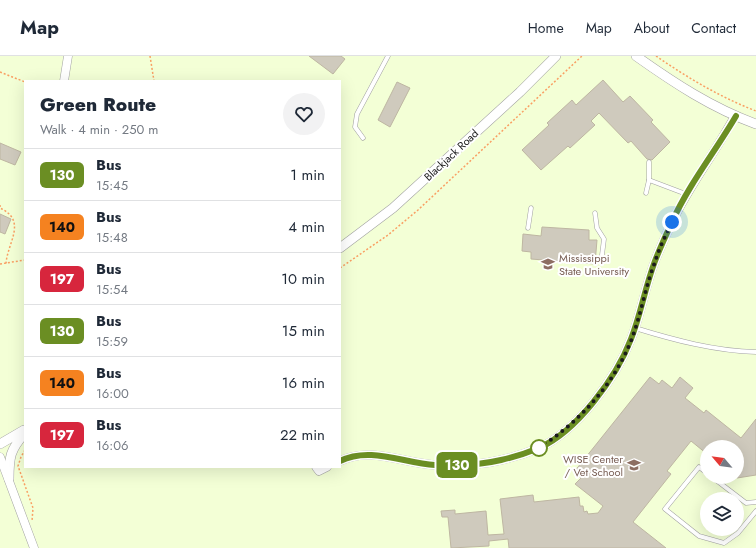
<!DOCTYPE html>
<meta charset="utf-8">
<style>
:root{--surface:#fff;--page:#f2f2f3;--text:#1f2937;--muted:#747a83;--line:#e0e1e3}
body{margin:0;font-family:Jost,sans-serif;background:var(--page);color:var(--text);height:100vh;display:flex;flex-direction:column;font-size:15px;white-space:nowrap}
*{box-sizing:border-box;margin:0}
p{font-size:13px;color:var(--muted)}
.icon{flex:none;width:22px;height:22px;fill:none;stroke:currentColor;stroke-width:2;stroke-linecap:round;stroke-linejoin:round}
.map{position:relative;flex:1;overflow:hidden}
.sheet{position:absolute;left:24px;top:24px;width:317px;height:388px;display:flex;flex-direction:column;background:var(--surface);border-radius:0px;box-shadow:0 4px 16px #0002}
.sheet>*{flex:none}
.badge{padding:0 8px;border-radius:6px;font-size:14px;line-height:26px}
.needle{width:26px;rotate:299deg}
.buttons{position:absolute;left:700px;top:384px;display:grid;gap:8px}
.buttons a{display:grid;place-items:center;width:44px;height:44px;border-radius:50%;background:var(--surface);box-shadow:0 4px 16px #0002;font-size:20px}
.you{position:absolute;width:20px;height:20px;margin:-10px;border:3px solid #fff;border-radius:50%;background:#1a73e8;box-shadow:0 0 0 6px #1a73e833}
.map>.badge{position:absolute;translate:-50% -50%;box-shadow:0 0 0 2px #fff}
.round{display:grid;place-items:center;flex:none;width:42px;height:42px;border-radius:21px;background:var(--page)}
.head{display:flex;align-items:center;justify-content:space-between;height:68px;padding:0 16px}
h1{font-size:19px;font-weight:800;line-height:30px}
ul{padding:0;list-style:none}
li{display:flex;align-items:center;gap:12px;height:52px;padding:0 16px;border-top:1px solid var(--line)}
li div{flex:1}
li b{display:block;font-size:15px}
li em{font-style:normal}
li .badge{min-width:44px;font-weight:700;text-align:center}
header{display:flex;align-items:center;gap:24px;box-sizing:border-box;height:56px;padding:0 20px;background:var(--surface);border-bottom:1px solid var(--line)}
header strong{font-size:19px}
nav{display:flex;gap:22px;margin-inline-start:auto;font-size:14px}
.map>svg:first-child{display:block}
.education{fill:#f3ffd6;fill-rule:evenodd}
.building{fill:#cfcabd;stroke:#beb6a2}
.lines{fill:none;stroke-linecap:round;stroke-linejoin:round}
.service-casing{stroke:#a1a1a1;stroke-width:5}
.minor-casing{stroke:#a1a1a1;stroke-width:9}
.tertiary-casing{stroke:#a1a1a1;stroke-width:10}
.path{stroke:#f99f63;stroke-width:1.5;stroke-dasharray:2 2;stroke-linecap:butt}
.service{stroke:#fff;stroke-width:4}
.minor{stroke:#fff;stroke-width:8}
.tertiary{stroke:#fff;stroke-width:9}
.line-casing{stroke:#fff;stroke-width:9}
.line{stroke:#6b8e23;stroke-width:6}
.walk{stroke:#1a1a1a;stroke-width:4;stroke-dasharray:0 7.2}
.stop-dot{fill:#fff;stroke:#6b8e23;stroke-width:2}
.labels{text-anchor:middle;stroke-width:4;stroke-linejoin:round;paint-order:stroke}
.street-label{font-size:11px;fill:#1a1a1a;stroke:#fff}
.education-label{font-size:11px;fill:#785e54;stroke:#fff;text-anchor:start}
</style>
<header>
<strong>Map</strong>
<nav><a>Home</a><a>Map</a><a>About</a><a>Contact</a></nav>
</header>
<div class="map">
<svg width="756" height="492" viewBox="0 0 756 492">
<rect width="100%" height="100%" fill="#ecece0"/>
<!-- education -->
<path class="education" d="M0 0H756V492H0ZM25 25H340V411H25ZM707 391H737V421H707ZM707 443H737V473H707Z"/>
<!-- building -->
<g class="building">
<polygon points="309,0 341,0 345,3 333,18"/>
<polygon points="603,24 623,46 630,40 653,64 651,66 670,86 652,104 647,103 631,85 628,87 599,57 591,65 595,69 570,92 568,90 541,114 522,94 549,69 547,67 572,44 576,49"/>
<polygon points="397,26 410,32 390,71 378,64"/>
<polygon points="0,87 21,96 15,109 0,103"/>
<polygon points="0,158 11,163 5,178 0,176"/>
<polygon points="542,171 589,174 589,184 597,184 595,208 531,203 531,196 522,195 523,178 541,180"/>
<polygon points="650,321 659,328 662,324 672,332 680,321 693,332 685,342 704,357 706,354 741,382 756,363 756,419 737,422 737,391 707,391 707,398 691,385 667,415 671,418 633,466 666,492 509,492 508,483 489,485 489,490 451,492 448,461 442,461 441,455 455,454 455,458 486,455 488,479 504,478 500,443 533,439 534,446 579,441 580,450 583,450 584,456 587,455 588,458 598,457 603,450 575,428 581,422 574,416"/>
</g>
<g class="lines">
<!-- service casing -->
<g class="service-casing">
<g id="service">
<polyline points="363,82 355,71 357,58 388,0"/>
<polyline points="649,106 649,124"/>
<polyline points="646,137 649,124 686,138"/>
<polyline points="595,157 597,172 604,183 602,199"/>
<polyline points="528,172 531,152"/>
<path d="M635 272C674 284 715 295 756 296"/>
<polyline points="707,417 699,411 665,453 699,480 724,487 738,477 756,455"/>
<polyline points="712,421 746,447 756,446"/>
</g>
</g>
<!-- minor casing -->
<g class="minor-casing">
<g id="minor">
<polyline points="64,25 68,0"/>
<polyline points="0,401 34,492"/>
<path d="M340 405C370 390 403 407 435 409 456 410 480 409 501 404 514 401 527 397 539 392 577 375 616 322 631 283 641 258 645 231 655 205 660 192 666 179 672 166 690 128 715 97 735 60"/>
<polyline points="316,411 319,415 327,411"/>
</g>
</g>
<!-- tertiary casing -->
<g class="tertiary-casing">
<g id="tertiary">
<path d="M636 0C674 27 712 52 756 68"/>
<polyline points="340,192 393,152 520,36 556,0"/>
<polyline points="0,388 24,374"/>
<path d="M9 423C9 401 10 394 25 377"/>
</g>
</g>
<!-- path -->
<g class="path">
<polyline points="150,0 154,25"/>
<path d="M656 0C688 22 720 41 756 55"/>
<polyline points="0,16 25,26"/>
<path d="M0 149V152C28 165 7 187 6 208"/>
<polyline points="0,208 25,204"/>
<polyline points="340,212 388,179 418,154 582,0"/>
<polyline points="25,394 21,401 18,410 33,452 32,465"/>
</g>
<!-- service -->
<use href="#service" class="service"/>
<!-- minor -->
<use href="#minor" class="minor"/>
<!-- tertiary -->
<use href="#tertiary" class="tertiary"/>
</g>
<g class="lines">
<!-- line casing -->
<g class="line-casing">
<path id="line" d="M340 405C370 390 403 407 435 409 456 410 480 409 501 404 514 401 527 397 539 392 577 375 616 322 631 283 641 258 645 231 655 205 660 192 666 179 672 166 689 128 715 96 736 60"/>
</g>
<!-- line -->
<use href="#line" class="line"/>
<!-- walk -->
<path class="walk" d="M539 392C580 365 612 331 631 285 641 259 645 232 655 206 659 192 666 179 672 166"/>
</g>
<!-- icons -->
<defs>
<g id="university-bare" transform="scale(1.08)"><path d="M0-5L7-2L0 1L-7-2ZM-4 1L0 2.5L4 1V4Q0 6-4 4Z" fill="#8d6e63" stroke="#fff" stroke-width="2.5" paint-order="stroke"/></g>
</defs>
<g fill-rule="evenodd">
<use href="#university-bare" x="548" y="208"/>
<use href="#university-bare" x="634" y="409"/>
</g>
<!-- markers -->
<circle class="stop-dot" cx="539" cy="392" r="8"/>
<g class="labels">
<!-- street labels -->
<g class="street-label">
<text transform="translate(451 99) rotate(-43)" y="4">Blackjack Road</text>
</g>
<!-- education labels -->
<g class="education-label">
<text x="559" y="206">Mississippi<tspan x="559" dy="13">State University</tspan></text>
<text x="623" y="407" text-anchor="end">WISE Center<tspan x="623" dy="13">/ Vet School</tspan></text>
</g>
</g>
</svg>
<div class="buttons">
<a><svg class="needle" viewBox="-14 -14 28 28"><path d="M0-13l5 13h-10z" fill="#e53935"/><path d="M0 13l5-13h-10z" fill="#747a83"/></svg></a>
<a><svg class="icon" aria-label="layers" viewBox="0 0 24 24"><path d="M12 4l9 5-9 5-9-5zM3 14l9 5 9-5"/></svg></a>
</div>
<div class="you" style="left:672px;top:166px"></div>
<b class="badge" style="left:457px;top:409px;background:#6b8e23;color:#fff">130</b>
<section class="sheet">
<div class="head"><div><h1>Green Route</h1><p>Walk · 4 min · 250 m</p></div><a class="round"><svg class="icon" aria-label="heart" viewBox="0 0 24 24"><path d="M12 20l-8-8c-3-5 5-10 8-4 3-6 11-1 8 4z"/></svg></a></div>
<ul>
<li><span class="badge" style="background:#6b8e23;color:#fff">130</span><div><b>Bus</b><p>15:45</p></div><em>1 min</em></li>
<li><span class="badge" style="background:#f58220;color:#111">140</span><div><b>Bus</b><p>15:48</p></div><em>4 min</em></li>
<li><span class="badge" style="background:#d7263d;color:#fff">197</span><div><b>Bus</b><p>15:54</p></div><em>10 min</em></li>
<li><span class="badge" style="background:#6b8e23;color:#fff">130</span><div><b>Bus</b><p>15:59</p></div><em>15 min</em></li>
<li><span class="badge" style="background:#f58220;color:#111">140</span><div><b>Bus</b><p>16:00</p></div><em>16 min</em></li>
<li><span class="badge" style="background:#d7263d;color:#fff">197</span><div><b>Bus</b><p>16:06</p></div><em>22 min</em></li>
</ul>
</section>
</div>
